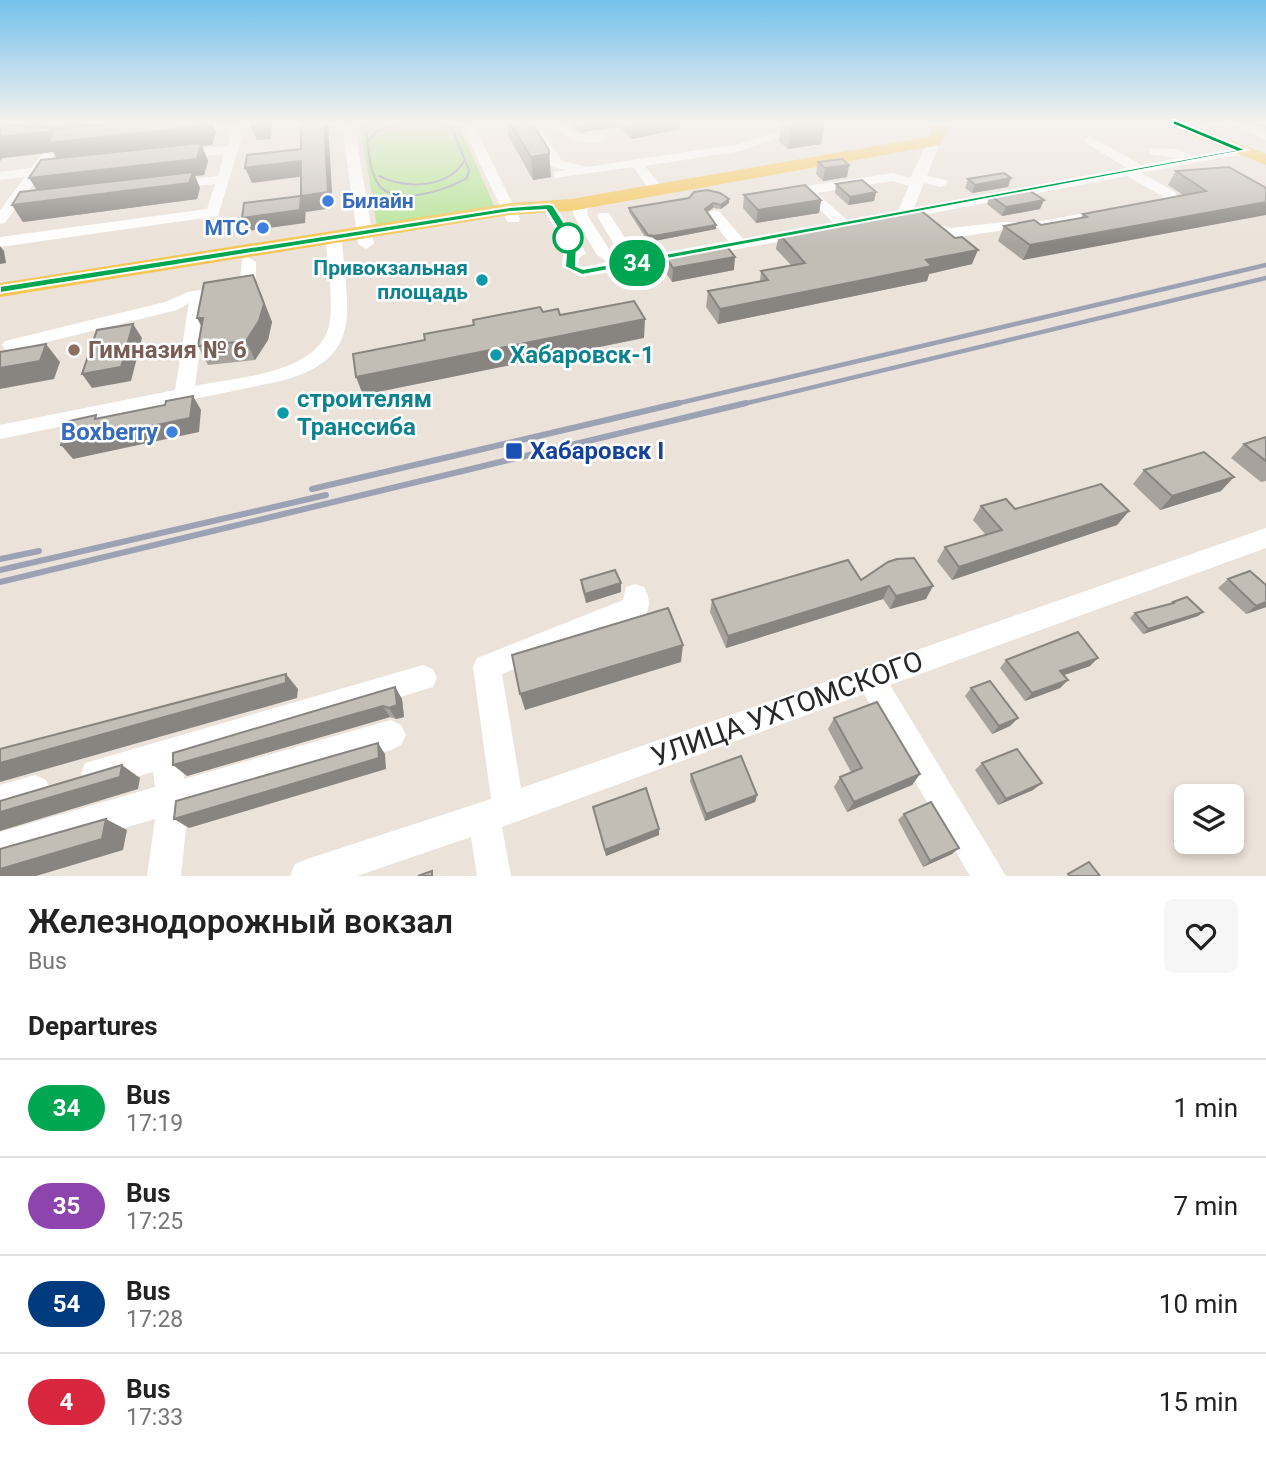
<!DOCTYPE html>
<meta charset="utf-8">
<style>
:root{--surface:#fff;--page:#f6f6f6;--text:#222;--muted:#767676;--line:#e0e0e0}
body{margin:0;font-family:Roboto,sans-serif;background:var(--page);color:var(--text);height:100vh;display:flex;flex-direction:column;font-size:26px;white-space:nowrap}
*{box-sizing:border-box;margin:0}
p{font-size:23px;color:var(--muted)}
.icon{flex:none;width:38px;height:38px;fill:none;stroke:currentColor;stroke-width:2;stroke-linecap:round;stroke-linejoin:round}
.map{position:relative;height:876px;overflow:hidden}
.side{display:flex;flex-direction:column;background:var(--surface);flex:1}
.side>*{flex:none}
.badge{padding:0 14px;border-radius:23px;font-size:24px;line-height:46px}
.buttons{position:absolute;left:1174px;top:784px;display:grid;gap:14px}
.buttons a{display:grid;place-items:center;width:70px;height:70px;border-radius:10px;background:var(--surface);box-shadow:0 4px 10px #0003;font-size:35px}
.map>.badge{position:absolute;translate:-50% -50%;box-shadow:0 0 0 4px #fff}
h2{padding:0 28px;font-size:26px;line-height:63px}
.round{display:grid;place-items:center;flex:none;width:74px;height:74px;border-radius:10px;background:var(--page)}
.summary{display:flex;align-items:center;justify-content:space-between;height:119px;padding:0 28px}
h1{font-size:33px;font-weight:600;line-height:52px}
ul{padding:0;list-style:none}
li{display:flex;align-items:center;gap:21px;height:98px;padding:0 28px;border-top:2px solid var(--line)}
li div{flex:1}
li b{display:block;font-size:26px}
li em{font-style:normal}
li .badge{min-width:77px;font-weight:700;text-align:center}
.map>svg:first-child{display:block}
.green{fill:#b3e493}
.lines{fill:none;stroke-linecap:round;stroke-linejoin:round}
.minor{fill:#fff;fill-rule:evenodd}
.major{fill:#f5c655;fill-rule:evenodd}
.tram{stroke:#9ca1b3;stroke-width:2}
.rail-far1{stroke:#9ca1b3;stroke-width:4.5}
.rail{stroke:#9ca1b3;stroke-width:6}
.wall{fill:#a7a39c}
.shaded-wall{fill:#88847f}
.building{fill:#c2bdb5;stroke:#88847f;stroke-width:2}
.line{fill:#00a651;stroke:#fff;stroke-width:2}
.shop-dot{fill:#3f7fe0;stroke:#fff;stroke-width:2.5}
.stop-dot{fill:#fff;stroke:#00a651;stroke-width:3.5}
.culture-dot{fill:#0f9aa8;stroke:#fff;stroke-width:2.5}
.education-dot{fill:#8d6e63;stroke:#fff;stroke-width:2.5}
.transit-dot{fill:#1a4fb4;stroke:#fff;stroke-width:2.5}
.labels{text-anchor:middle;stroke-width:5;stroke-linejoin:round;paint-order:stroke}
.far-shop-label{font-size:21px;font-weight:bold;fill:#366cbe;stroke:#fff;text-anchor:start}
.far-culture-label{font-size:21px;font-weight:bold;fill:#0d838f;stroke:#fff;text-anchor:end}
.education-label{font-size:24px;font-weight:bold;fill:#785e54;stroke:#fff;text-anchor:start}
.culture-label{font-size:24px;font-weight:bold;fill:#0d838f;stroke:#fff;text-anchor:start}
.shop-label{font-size:24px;font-weight:bold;fill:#366cbe;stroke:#fff;text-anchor:end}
.transit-label{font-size:24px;font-weight:bold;fill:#164399;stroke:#fff;text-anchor:start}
.near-street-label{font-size:28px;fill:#282828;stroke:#fff}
</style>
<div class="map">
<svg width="1266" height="876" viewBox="0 0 1266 876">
<rect width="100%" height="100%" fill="#ebe2d9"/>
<!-- green -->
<polygon class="green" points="360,123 458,123 495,208 377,227"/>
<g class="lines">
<!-- minor -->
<g class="minor">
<polygon points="210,123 246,123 218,216 0,247 0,237 207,209 215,184 169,189 162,185 169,181 218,176 224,154 178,159 172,155 178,151 227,146 233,127 186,133 180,129 186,125"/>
<polygon points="342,123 354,123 374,244 366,249 358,244"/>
<polygon points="461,123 473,123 520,219 518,222 508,222 506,219"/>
<path d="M552 123C568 122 565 130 579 134 589 137 600 131 608 137 590 150 564 139 552 123Z"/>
<polygon points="804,123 822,123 741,151 645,166 664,190 657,194 652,193 633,167 554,178 554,172 567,170 552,167 531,132 541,129 562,161 587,167 738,144"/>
<polygon points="1193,123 1220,123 1214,127 1193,128"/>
<polygon points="1229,123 1244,123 1266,132 1266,140"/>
<polygon points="1090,136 1141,165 1178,158 1149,154 1149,148 1178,149 1192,156 1243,146 1249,150 1243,154 1141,173 1175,192 1179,201 1177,204 1144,208 1144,202 1164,197 1127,176 896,220 889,216 898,211 909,186 892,181 817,193 849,222 851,225 849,228 839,228 799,190 806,186 893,173 910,178 928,141 934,137 940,141 927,176 946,180 948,183 941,187 924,183 914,208 1127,168 1086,143 1084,140"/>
<polygon points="58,137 64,141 46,166 63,164 70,168 63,172 40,175 5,223 0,224 0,210 25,177 0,180 0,172 31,168 54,138"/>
<polygon points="586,198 593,202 587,210 588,216 609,249 625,259 647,256 643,250 618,251 597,216 599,213 609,213 628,243 652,242 661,253 728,241 707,214 714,210 719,211 743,239 805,227 813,232 805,237 582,277 562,267 564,243 542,207 544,204 554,204 586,253 579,258 578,265 584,267 608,262 597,255 574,216 573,210 581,199"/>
<polygon points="1107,209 1112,210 1114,213 1112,216 1036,230 1005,230 951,238 928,231 917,220 924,216 938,225 951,228 1005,222 1036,222"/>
<path d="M334 234 342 239C346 309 367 358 281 381L0 439V425L175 390 189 303 177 310 11 351 5 349 2 345 5 341 165 302 188 292 240 284 242 259 248 257 256 262V284L251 292 207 299 195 386C237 377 324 374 330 320 333 293 327 266 326 239Z"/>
<path d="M1266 528V548L890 685 1006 876H970L864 694 502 827 511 876H477L471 837 357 876H290L295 864 307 859 491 799 473 667 477 658 623 600 626 587 635 584 644 587C649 597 651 604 646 614L502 674 521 788Z"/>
<polygon points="423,665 433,669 437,678 433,687 184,763 184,779 391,720 401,725 406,735 401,745 391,750 188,809 181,876 147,876 155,819 0,864 0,832 155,787 153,772 96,789 85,785 81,774 85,763"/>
<polygon points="35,775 46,780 51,791 46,802 0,817 0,785"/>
</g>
<!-- major -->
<g class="major">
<polygon points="934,123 950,123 940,145 934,146 571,211 510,215 0,297 0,283 510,203 571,199 928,137"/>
<polygon points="1166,123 1187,123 1266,154 1266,165 1168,126"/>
</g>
<!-- tram -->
<g class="tram">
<path d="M365 123C369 141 367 165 377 182 392 209 446 190 467 178L469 170 450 123"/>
<polyline points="436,123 453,128"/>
<polyline points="369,140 377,131 403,123"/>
<path d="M379 176C406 189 448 189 465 160"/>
</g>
<!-- rail-far1 -->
<g class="rail-far1">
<polyline points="671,405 1266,265"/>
<polyline points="739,405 1266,278"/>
</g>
<!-- rail -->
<g class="rail">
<polyline points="312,489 679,403"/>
<polyline points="0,559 39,551"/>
<polyline points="0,570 326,495"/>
<polyline points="0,582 746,403"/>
</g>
</g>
<!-- wall -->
<g class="wall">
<polygon points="2,123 213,123 216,132 212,145 202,146 208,161 204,175 195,176 200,188 197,199 23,222 12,205 37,190 57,159 53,152 3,158 3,124"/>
<polygon points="507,123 532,123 551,177 533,180 509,137"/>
<polygon points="570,123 680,123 680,129 632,139 619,127 582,132 576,130"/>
<polygon points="781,123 825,123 821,144 788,149 779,141"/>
<polygon points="1251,123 1266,123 1266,129"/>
<polygon points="818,162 847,177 823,181 816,174"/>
<polygon points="1176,171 1259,185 1023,260 998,241 1004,226 1041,225 1081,218 1083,214 1183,195 1168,185"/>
<polygon points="968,179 1008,187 972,193 965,188"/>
<polygon points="836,184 876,192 874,201 848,205 835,193"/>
<polygon points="744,195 821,200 819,213 756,223 743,208"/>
<polygon points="990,195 1040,209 1002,216 987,204"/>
<polygon points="729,199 729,203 721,209 713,208 707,212 716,229 654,241 647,240 629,212 629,208"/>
<polygon points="779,234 972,264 929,274 927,281 718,324 706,307 708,291 760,281 761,271 791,265 776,249"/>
<polygon points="665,256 734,270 672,282 664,270"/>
<polygon points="261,293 272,322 268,340 255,360 208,365 198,346"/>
<polygon points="1266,437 1266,481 1261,482 1231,458 1244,444"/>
<polygon points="1144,470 1221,491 1160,510 1133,484"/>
<polygon points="981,506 1015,509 1129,511 1117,525 952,580 937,561 945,547 986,535 973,520"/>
<polygon points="888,562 926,599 890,609 883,599 726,648 710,612 712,600 861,580"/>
<polygon points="1228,579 1266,607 1246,614 1218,588"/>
<polygon points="581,580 621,583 621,592 586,603 582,589"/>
<polygon points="1173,602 1203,612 1198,616 1143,634 1130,618 1135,613 1170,605"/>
<polygon points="1006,660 1090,666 1064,675 1068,680 1060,688 1025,701 1000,668"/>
<polygon points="395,687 402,699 404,717 396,719 390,717 187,776"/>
<polygon points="971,688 1018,718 1010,726 992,734 965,696"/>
<polygon points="834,718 920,774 912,785 847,812 834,787 840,777 851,772 828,729"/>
<polygon points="982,763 1033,790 998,805 975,770"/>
<polygon points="691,774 757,795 755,802 705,821 690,781"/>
<polygon points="593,807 659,829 659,835 606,856"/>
<polygon points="904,814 952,854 923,867 898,820"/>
</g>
<!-- shaded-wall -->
<g class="shaded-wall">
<polygon points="61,123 144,123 68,135"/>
<polygon points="205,123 213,123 216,132 212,145 202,146 208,161 204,175 195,176 200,188 197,199 23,222 12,205 40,195 29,178 60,163 53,152 3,158 0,161 0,137 53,131"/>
<polygon points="266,123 272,123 271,139 257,140 251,127"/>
<polygon points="324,123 328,123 333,208 306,212 306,209 305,223 247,231 242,218 301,196"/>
<polygon points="581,123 619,123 619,127 582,132"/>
<polygon points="632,123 680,123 680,129 632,139"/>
<polygon points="801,123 825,123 821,144 788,149 792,124"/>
<polygon points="549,150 551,177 533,180 531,157"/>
<polygon points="301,161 306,176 252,183 245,168"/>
<polygon points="849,165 847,177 823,181 825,168"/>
<polygon points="1011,178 1008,187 972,193 975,185"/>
<polygon points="876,192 874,201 848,205 850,197"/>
<polygon points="729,199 729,203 721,209 721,205"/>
<polygon points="821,200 819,213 756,223 758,210"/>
<polygon points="1044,200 1040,209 1002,216 1006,207"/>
<polygon points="1266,202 1266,215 1023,260 1030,245"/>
<polygon points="713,203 713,208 704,214 705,209"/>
<polygon points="716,225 716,229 654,241 654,236"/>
<polygon points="0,246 4,251 6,263 0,264"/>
<polygon points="978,250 972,264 929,274 927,281 718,324 720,309 926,260"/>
<polygon points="735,257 734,270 672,282 673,268"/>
<polygon points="253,275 272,322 268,340 255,360 246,341"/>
<polygon points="197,318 203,318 207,337"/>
<polygon points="645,319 644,338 363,395 356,377"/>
<polygon points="133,324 142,338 131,381 92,388 82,374"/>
<polygon points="46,344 60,362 54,379 0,389 0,368"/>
<polygon points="193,396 201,410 199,432 73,459 61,445"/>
<polygon points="1234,477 1221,491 1160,510 1172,496"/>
<polygon points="1129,511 1117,525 952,580 959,567"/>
<polygon points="621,583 621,592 586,603 585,594"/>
<polygon points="889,586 883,599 726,648 728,636"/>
<polygon points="933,586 926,599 890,609 896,596"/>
<polygon points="1266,602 1266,607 1246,614 1256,606"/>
<polygon points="1203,612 1198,616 1143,634 1148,629"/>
<polygon points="683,645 681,662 525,710 520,694"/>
<polygon points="1098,658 1090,666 1053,679 1060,671"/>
<polygon points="286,674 298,689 297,698 0,782 0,763"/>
<polygon points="1068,680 1060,688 1025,701 1032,693"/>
<polygon points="395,687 402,699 404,717 396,719 389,708"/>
<polygon points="383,706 390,717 187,776 173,765"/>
<polygon points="1018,718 1010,726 992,734 999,726"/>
<polygon points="378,743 385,754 386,769 189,828 174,819"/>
<polygon points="122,765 140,778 138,789 0,831 0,812"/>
<polygon points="920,774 912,785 847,812 854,802"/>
<polygon points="1042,783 1033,790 998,805 1006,799"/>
<polygon points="757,795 755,802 705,821 706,814"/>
<polygon points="106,819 127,830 123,850 36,876 0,876 0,869"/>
<polygon points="659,829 659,835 606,856 605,850"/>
<polygon points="959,848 952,854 923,867 930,861"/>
</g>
<!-- building -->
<g class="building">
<polygon points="116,123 205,123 203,126 48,143 53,131 0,137 0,124 57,129"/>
<polygon points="252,123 266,123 266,125 251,127"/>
<polygon points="301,123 324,123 328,192 301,196 301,161 245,168 247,155 301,149"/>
<polygon points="510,123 532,123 549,150 549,154 531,157"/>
<polygon points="200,143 201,145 197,159 29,178 41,160"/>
<polygon points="842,159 849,165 825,168 818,162"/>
<polygon points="1229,167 1266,188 1266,202 1030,245 1004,226 1034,220 1041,225 1087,217 1083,214 1206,191 1176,171"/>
<polygon points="193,172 189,183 12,205 20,192"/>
<polygon points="1004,173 1011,178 975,185 968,179"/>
<polygon points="862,180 876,192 850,197 836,184"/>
<polygon points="805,185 821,200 758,210 744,195"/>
<polygon points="1027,189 1044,200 1006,207 990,195"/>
<polygon points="707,190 720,193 729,199 721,205 713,203 705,209 716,225 654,236 648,235 629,208 689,198 694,192"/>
<polygon points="301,196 300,210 242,218 244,203"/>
<polygon points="919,209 955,238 962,237 978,250 926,260 932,266 720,309 708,291 768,280 761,271 805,263 779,234"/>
<polygon points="726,245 735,257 673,268 665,256"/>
<polygon points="253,275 264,304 259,321 246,341 198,346 203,318 197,318 204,283"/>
<polygon points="634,301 645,319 356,377 353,354 425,340 424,334 474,325 473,320 540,307 543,312 558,309 560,315"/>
<polygon points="133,324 121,367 82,374 97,330"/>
<polygon points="46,344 40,361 0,368 0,352"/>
<polygon points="193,396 190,418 61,445 69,421 96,415 95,419 165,405 166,401"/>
<polygon points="1266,437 1266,461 1244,444"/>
<polygon points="1204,452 1234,477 1172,496 1144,470"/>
<polygon points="1101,484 1129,511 959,567 945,547 1002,530 981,506 1006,499 1015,509"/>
<polygon points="914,558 933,586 896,596 889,586 728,636 712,600 848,560 861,580 888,562 897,559"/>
<polygon points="615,570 621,583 585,594 581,580"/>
<polygon points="1250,571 1266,585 1266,602 1256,606 1228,579"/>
<polygon points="1187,597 1203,612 1148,629 1135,613 1174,603 1173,602"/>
<polygon points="668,608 683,645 520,694 512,655"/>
<polygon points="1078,632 1098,658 1060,671 1068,680 1032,693 1006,660"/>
<polygon points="286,674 286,683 0,763 0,749"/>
<polygon points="990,681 1018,718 999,726 971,688"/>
<polygon points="395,687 397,705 389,708 383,706 173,765 173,753"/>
<polygon points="877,702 920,774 854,802 840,777 862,768 834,718"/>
<polygon points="378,743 379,758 174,819 176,801"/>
<polygon points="1017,749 1042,783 1006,799 982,763"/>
<polygon points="741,756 757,795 706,814 691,774"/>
<polygon points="122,765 120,777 0,812 0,801"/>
<polygon points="646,788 659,829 605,850 593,807"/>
<polygon points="931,802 959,848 930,861 904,814"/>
<polygon points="106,819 102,839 0,869 0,849"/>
<polygon points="1089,862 1100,876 1070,876 1068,874"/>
<polygon points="432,871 432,876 418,876"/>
</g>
<!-- sky -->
<linearGradient id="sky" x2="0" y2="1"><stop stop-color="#74c1ec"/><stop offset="0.5" stop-color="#f6f2ee"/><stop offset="1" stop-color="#f6f2ee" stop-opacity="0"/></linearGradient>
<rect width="1266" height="245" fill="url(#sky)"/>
<!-- line -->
<polygon class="line" points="1174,120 1247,150 582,275 565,267 567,243 546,210 510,212 0,293 0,286 510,207 549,204 553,205 577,243 576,266 583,269 1234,150 1172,124"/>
<!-- markers -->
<g class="shop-dot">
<circle cx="328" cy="201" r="7"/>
<circle cx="263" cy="228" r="7"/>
<circle cx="172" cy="432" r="7"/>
</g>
<circle class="stop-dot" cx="568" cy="238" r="14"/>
<g class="culture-dot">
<circle cx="482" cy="280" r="7"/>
<circle cx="496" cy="355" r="7"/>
<circle cx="283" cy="413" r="7"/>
</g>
<circle class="education-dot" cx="74" cy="350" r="7"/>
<rect class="transit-dot" x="505" y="442" width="18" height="18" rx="3.5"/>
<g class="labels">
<!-- far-shop labels -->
<g class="far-shop-label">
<text x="342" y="208">Билайн</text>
<text x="249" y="235" text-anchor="end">МТС</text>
</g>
<!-- far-culture labels -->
<g class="far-culture-label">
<text x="468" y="275">Привокзальная<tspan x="468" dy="24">площадь</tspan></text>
</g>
<!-- education labels -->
<g class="education-label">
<text x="88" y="358">Гимназия № 6</text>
</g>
<!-- culture labels -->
<g class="culture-label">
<text x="510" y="363">Хабаровск-1</text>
<text x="297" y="407">строителям<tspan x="297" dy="28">Транссиба</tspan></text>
</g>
<!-- shop labels -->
<g class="shop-label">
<text x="158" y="440">Boxberry</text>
</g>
<!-- transit labels -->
<g class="transit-label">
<text x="530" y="459">Хабаровск I</text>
</g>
<!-- near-street labels -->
<g class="near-street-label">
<text transform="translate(787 708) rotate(-20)" y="10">УЛИЦА УХТОМСКОГО</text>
</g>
</g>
</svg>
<div class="buttons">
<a><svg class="icon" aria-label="layers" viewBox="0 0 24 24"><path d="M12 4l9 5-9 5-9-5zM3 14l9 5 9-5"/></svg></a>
</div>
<b class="badge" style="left:637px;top:263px;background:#00a651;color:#fff">34</b>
</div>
<section class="side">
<div class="summary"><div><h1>Железнодорожный вокзал</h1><p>Bus</p></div><a class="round"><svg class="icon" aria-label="heart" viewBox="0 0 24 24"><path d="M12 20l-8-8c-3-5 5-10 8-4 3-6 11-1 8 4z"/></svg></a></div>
<h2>Departures</h2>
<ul>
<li><span class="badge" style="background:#00a651;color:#fff">34</span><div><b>Bus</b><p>17:19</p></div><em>1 min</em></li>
<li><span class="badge" style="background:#8e44ad;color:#fff">35</span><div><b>Bus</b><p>17:25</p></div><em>7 min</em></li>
<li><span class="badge" style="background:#003b80;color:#fff">54</span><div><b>Bus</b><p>17:28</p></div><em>10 min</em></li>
<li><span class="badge" style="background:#d7263d;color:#fff">4</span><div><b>Bus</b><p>17:33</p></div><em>15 min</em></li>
</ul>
</section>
